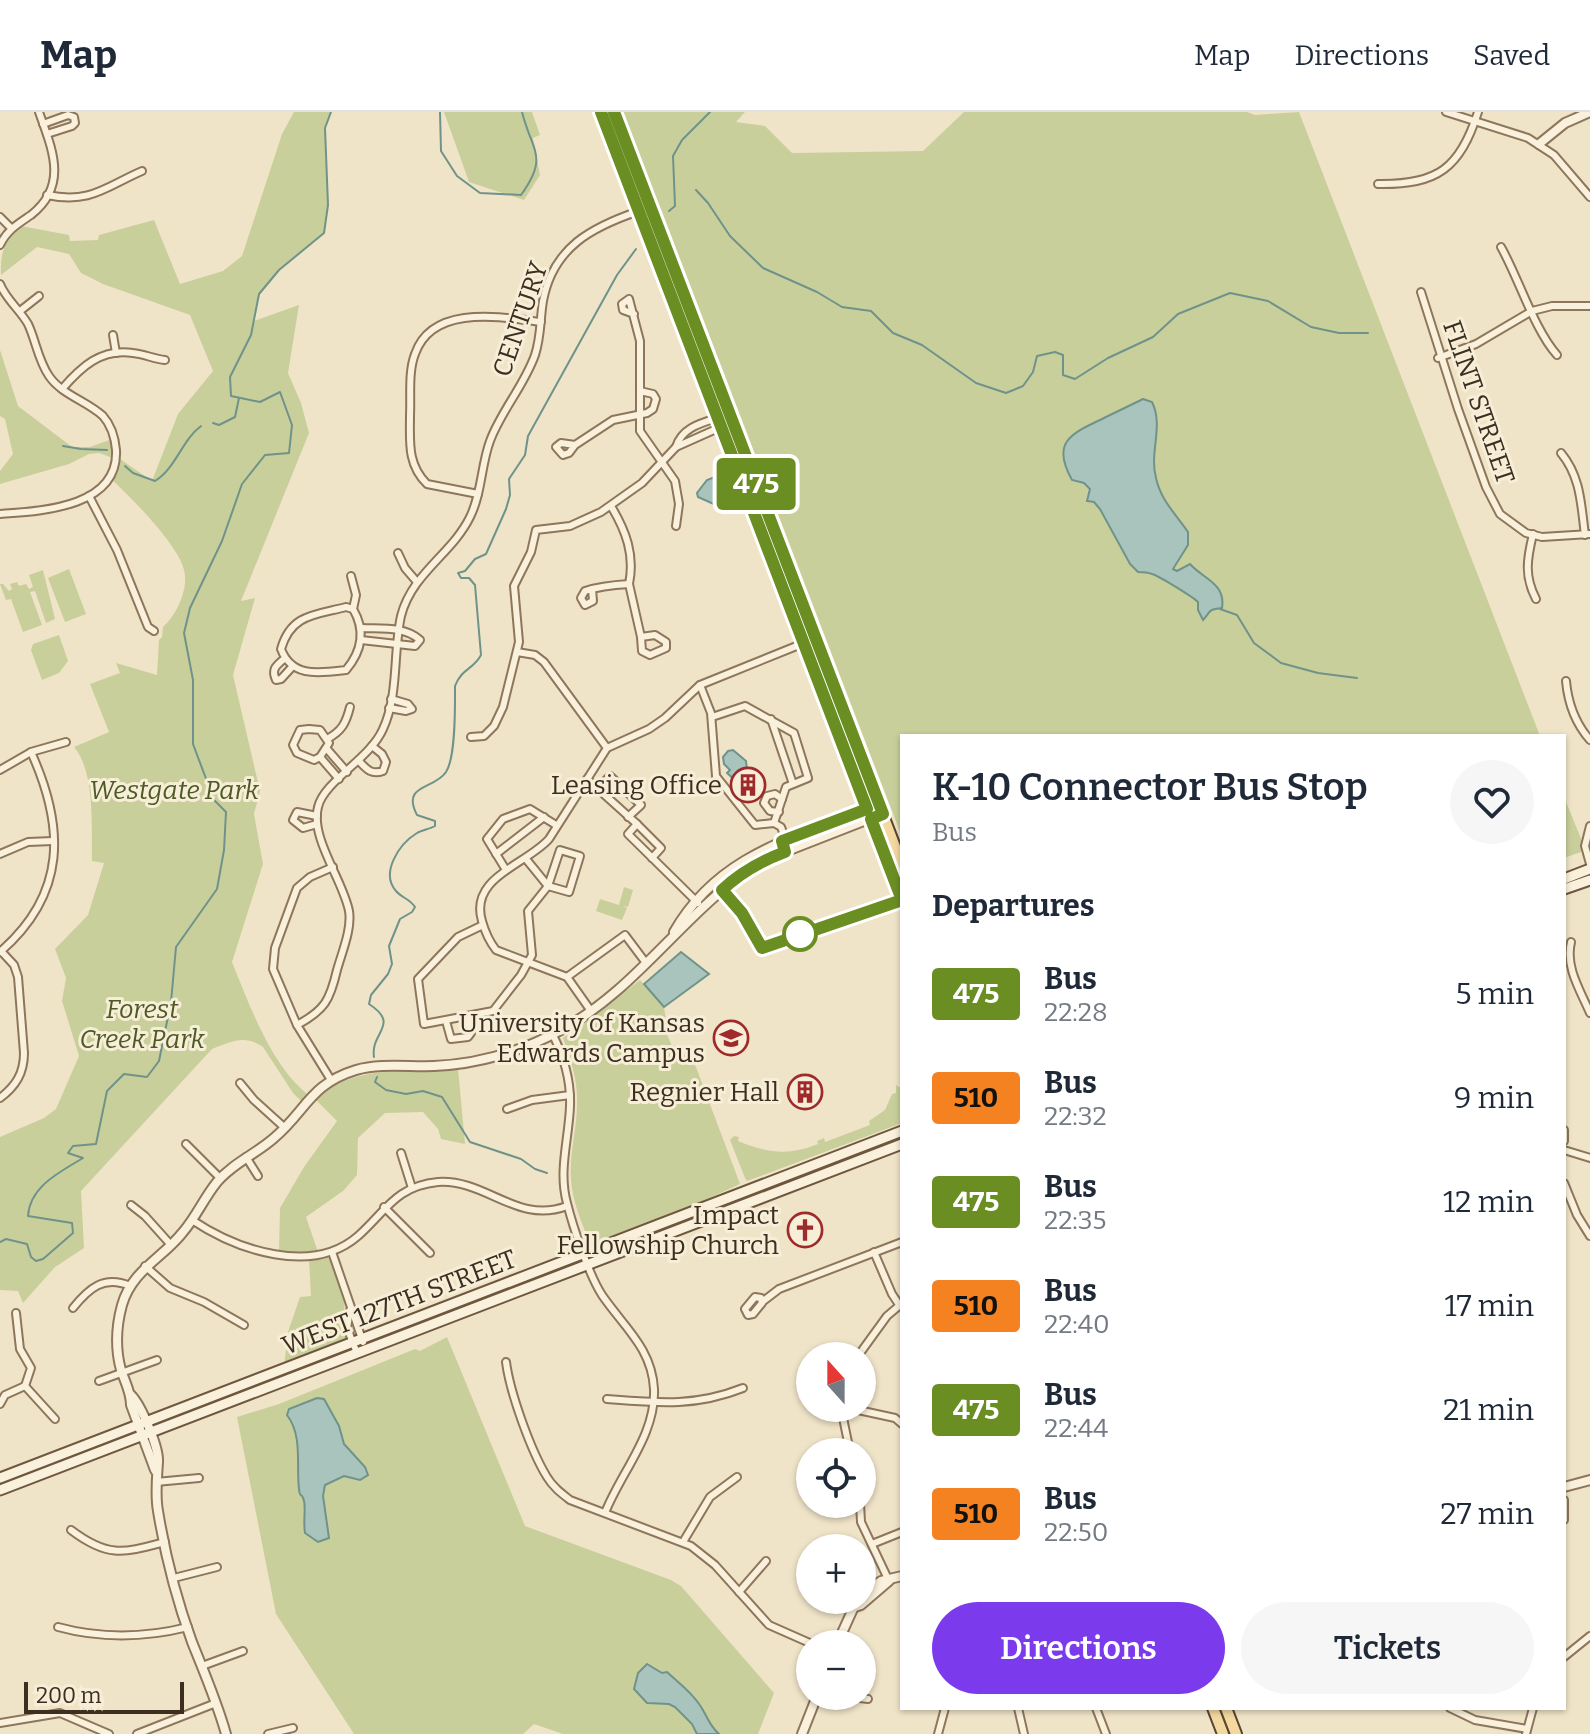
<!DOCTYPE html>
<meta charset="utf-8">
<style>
:root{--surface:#fff;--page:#f6f6f7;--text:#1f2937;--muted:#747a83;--line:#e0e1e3;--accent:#7c3aed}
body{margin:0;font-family:Bitter,serif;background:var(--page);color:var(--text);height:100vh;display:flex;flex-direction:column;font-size:30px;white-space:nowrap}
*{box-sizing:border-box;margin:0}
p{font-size:26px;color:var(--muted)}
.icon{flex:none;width:44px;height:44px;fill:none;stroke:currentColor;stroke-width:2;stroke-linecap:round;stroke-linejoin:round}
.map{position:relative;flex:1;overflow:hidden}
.drawer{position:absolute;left:900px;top:622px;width:666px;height:976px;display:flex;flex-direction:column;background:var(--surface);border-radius:0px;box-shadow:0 2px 6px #0004}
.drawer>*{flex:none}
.badge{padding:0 16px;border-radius:6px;font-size:28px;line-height:52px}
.needle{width:52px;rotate:339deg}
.buttons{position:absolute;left:796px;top:1230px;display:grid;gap:16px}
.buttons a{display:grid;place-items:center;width:80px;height:80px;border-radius:50%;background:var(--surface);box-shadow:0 2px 6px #0004;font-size:40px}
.scale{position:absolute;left:24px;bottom:20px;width:160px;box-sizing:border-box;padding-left:8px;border:4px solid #3d2e20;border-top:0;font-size:22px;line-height:28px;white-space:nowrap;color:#3d2e20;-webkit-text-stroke:6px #f7eed8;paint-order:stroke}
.map>.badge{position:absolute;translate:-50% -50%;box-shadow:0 0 0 4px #fff}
h2{padding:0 32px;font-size:30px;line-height:72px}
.round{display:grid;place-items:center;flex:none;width:84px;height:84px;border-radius:42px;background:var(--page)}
.summary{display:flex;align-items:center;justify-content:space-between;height:136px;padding:0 32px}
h1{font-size:38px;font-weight:600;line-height:60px}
.button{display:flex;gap:16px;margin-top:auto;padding:16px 32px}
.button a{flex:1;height:92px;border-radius:48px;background:var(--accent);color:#fff;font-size:32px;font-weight:600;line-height:92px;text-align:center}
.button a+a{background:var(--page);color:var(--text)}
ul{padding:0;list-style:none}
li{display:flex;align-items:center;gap:24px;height:104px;padding:0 32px}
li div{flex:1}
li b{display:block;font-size:30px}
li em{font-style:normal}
li .badge{min-width:88px;font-weight:700;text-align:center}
header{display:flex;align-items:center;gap:48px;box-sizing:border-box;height:112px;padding:0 40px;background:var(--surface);border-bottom:2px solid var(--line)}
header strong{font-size:38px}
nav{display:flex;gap:44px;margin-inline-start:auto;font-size:28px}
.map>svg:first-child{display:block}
.green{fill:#c9cf9b}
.water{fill:#a9c4bc;stroke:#6f938a;stroke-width:2}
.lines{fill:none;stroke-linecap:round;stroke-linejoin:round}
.stream{stroke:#6f938a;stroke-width:2}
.minor-casing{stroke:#8d765c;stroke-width:10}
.tertiary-casing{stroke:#8d765c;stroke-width:12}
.secondary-casing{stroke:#6f573f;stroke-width:13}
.primary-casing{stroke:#5b4430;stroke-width:14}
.minor{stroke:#faf1dc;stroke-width:6}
.tertiary{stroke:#faf1dc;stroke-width:8}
.secondary{stroke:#faf1dc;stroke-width:9}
.primary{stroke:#f3d9a0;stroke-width:10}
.line-casing{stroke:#fff;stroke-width:18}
.line{stroke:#6b8e23;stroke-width:12}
.stop-dot{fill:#fff;stroke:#6b8e23;stroke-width:4}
.labels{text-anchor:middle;stroke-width:6;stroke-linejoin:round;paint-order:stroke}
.street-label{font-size:26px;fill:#3d2e20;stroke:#f7eed8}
.poi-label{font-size:26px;fill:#3d2e20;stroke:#f7eed8;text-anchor:end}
.park-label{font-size:26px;font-style:italic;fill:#4d5a26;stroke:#f7eed8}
</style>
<header>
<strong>Map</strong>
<nav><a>Map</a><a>Directions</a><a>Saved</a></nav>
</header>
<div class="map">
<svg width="1590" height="1622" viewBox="0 0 1590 1622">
<rect width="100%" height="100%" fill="#f0e4c8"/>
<!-- green -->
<g class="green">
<path d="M294 0H331L325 16 328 93 324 121 279 158 260 182 254 209 299 193 288 261 301 291 309 321 241 489 255 486 233 563 260 679 254 702 263 752 232 850C250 894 270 951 307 982L301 989 293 981 263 935C244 922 231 930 212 937L81 1079 84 1136 55 1155 23 1191 18 1179 0 1178V1025L44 1006 56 997 79 944 62 889 66 866 55 837 88 803 104 751 92 749C91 717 96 661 74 635L109 620 90 572 120 561 116 551 157 563 159 528 162 525 163 515C177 503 189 476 184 458 179 434 131 385 112 368L120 347 152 369 178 302 213 259 190 203 103 172 81 161 69 142 37 135 1 163C0 143 4 126 21 114L69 123 70 129 98 128 99 123 154 108 180 172 223 159 242 144 282 22Z"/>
<polygon points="444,0 532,0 540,23 533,26 540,63 524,88 469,70"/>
<polygon points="614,0 745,0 736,10 765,14 792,41 923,39 964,0 1247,0 1255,3 1299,0 1540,624 902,624 902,725 659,92 650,95"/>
<polygon points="0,238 18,294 72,335 90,335 112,327 113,346 99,341 89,342 69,352 0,372 0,359 13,342 5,307 0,304"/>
<polygon points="69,457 86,502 65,510 48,466"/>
<polygon points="43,458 55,507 46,511 35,479 30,480 42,513 23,520 11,487 6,488 0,472 3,472 9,479 12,477 10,472 17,470 19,474 26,472 29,477 33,475 29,463"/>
<polygon points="59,523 68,549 59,561 42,568 31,538 33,532"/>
<polygon points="1564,685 1582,729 1581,740 1564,746"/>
<polygon points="624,775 633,778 628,795 623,794 627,796 622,808 596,799 600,787 619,793"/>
<path d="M640 868 664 895 666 908 662 911 672 934 676 933 696 955 740 1072 703 1089 590 1132C582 1111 572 1089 571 1067 569 1042 577 1017 577 992 578 969 571 948 563 926Z"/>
<path d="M458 956 465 1032 441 1027 438 1017 423 1000 385 1001 358 1026 357 1063 343 1079 306 1105 318 1140 303 1142 279 1138 280 1096 304 1055 337 1009 315 987C356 951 409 961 458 956Z"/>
<path d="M896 973 901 976 902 974V1011L747 1069 745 1066 730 1028 734 1024 739 1025 738 1029C768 1041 788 1044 818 1032L817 1029 824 1026 825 1030 870 1013 869 1009 885 998 892 982 896 981Z"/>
<polygon points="328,1146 331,1148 345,1189 343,1212 346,1228 344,1231 284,1254 288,1220 300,1185 311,1184 309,1148"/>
<polygon points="447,1225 525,1414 671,1468 681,1474 774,1581 758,1622 563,1622 534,1612 523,1622 354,1622 276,1502 237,1305 279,1292 415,1237 420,1239"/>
</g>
<!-- water -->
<g class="water">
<path d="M1143 287 1152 290C1164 314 1149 340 1156 366 1161 389 1176 402 1188 420V433L1173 457 1177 459 1190 452C1203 467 1226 471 1222 496 1207 498 1212 498 1203 508L1198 498V490C1193 485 1159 464 1152 462 1147 460 1143 460 1138 460L1130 452 1100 397 1094 390 1087 389 1090 377 1084 371 1072 368C1051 331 1070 322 1102 307 1116 300 1129 294 1143 287Z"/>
<path d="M720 363H725C726 374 733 388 732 397L727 398 698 385 697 381 707 368Z"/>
<polygon points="733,638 746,649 747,657 737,670 727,661 730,658 724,652 723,645 728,639"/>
<polygon points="681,840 709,862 664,895 644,872"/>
<path d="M317 1286 324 1287 339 1314 344 1332 365 1355 368 1363 360 1368 344 1364 325 1373 323 1384 329 1426 318 1430 305 1421C303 1410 306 1396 304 1389 301 1378 300 1388 299 1377 296 1353 303 1324 287 1303L289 1297Z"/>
<path d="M647 1552 662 1561 667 1560C680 1572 696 1584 704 1600 709 1609 711 1615 719 1622H697L692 1612 675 1595 669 1592 647 1591 634 1577 638 1561Z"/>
</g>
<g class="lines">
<!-- stream -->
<g class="stream">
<path d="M440 0 441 39 457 64 480 81 521 83C549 44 532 40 522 0"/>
<polyline points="696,78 708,91 730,124 763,156 817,180 842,195 871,199 893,221 922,233 976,271 1006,281 1023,274 1033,260 1037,244 1055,240 1063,243 1063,263 1075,267 1108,246 1153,225 1178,202 1230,181 1268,189 1311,215 1339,221 1368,221"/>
<polyline points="669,99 675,94 673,44 682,28 710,0"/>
<polyline points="213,311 219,313 235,305 239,286"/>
<polyline points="63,334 81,337 107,338"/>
<path d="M125 354 133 361 155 369C176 356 182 328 201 314"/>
<polyline points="1220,497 1237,503 1254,531 1281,551 1318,561 1357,566"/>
<path d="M374 945C370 920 401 913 369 892L371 883 388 862 392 852 389 834 400 807 412 800 415 795C410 787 402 786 396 779 380 761 399 732 417 721 422 718 430 717 435 714V709L417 703C401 672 434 678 446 660 456 645 455 593 455 574 462 556 473 558 481 543L475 473 469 466H461L458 461 465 459 475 447 486 442 506 397 510 383 509 367 525 343 528 324 617 163 636 137"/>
<polyline points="377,965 375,970 386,978 406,982 423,979 442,985 470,1030 521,1047 535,1057 547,1061"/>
<path d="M0 1130 6 1127 27 1132 31 1145 36 1149 43 1147 73 1121 72 1111 28 1104C30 1074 60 1060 83 1046L68 1041 73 1034 96 1032 107 979 124 962 147 965 159 949 171 890 176 835 217 777 224 738 226 700 214 688 193 632V568L184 521 190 496 222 429 242 372 265 343 289 341 292 313 280 280 260 290 231 284 230 265 251 223 259 182 279 158 324 121 328 93 325 16 331 0"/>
</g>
<!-- minor casing -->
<g class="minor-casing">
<g id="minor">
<polyline points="1446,0 1528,26 1554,43 1590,85"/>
<polyline points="43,12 68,3 74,5 75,11 72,14 47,22"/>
<path d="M1378 72C1438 73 1460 56 1478 0"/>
<path d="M47 83C91 92 105 75 142 59"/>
<polyline points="0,105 11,116"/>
<path d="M0 133C7 118 18 112 31 103 69 73 52 37 39 0"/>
<path d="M1501 135C1519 167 1534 217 1557 243"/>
<path d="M0 172C6 187 20 198 28 212 36 229 38 248 49 264 62 283 87 289 103 304 111 313 115 327 116 338 119 396 40 399 0 402"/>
<polyline points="1421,180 1458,297 1486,375 1500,402 1526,421 1542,425 1590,422"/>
<polyline points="20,199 39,184"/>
<polyline points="634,202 623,198 622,192 629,187 640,229 640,319 675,369 679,392 676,414"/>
<polyline points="113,223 116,241"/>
<polyline points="1438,246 1476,232 1532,199 1552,194 1590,194"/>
<path d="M62 277C81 255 101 236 133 241 144 242 154 247 165 248"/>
<polyline points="575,333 569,341 563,343 556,335 561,331 575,333 613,308 647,301 653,297 656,287 653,282 640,279"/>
<path d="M676 335C683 312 708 310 729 302"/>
<path d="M1561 341C1581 365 1581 393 1585 423"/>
<path d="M478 382 427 372C407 352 410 330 410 303 411 284 408 260 415 242 432 192 501 205 541 210"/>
<polyline points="89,384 117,438 148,515 154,519"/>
<path d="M611 394C626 419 635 443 629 472L641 525"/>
<path d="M1533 422C1527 447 1524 464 1536 487"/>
<polyline points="398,441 405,456 417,470"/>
<polyline points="351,464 356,483 353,497"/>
<path d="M592 477 593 489 585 493 581 486 585 479C600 474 613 473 629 472"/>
<path d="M346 495 353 497C366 519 362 539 346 558 319 561 292 566 281 537 291 502 315 503 346 495Z"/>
<polygon points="655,523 666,530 666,536 650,543 642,539 641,525"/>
<path d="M361 528 415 534 420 528C405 514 381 517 362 516"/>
<polyline points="517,540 535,543 544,550 607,636"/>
<path d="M284 547C276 554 271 557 276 568L281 567 292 555"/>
<path d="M1566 569C1568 591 1575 611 1590 628"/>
<polyline points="700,573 711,601 716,664 755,713 774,711"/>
<polyline points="389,596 406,599 412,597 408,592 391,587"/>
<polyline points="712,605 745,594 794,621 808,666 786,675 774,711"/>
<polyline points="771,607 793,672"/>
<polygon points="309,617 320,618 329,631 320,645 314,648 297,641 293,633 300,618"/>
<polyline points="471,625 484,624 494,614 503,595 519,530 514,474 531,440 536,418 570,414 601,400 642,371 676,335 732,310"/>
<path d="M327 627C342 619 346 611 350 595"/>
<polyline points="327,637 347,660"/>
<polyline points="320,645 339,667"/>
<path d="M359 649C367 658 372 663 383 659L386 650 382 642 372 634"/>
<polyline points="0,658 31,640 66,630"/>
<polyline points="587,667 637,712 628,722 698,791"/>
<polyline points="597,677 610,664 641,693 628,705"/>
<polyline points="779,700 770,699 764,691 767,684 775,682 782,687"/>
<polyline points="317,704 297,700 293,708 303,716 317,712"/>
<polyline points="774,711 781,715 784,723 783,732"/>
<polyline points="637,712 661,736 652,746"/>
<polyline points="1590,714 1585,734 1590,752"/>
<polygon points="560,738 580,744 569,780 548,774"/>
<polyline points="0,742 28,730 53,729"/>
<polyline points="496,742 544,705"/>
<polyline points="506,758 487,727 503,707 530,697 556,713"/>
<polyline points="483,813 458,825 418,867 424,912 493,899 521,863 532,843 528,799 548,774 526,747"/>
<path d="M1571 830C1565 855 1580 878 1590 901"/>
<path d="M0 840C67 782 65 715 31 640"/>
<polyline points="567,865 625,823 646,851"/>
<path d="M591 899 567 865 496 838C489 829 485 820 482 809 469 765 526 753 549 727L607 636 649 617 665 606 700 573 804 531"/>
<polyline points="446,909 451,927 468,925 471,921 467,904"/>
<polyline points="297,913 273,857 275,836 297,776 310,765 333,755"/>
<path d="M553 923C564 945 571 968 570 994 569 1026 558 1059 567 1091 573 1115 589 1163 602 1183 623 1214 652 1236 654 1277 656 1323 621 1360 605 1401"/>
<path d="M331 968 297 913C325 898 330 888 337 858 342 840 352 817 349 799 343 768 310 726 318 695 324 669 370 647 383 617 399 582 393 540 401 504 412 461 452 442 470 405 482 381 481 353 490 329 501 299 524 274 535 243 541 225 540 207 543 189 553 135 592 115 639 99"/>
<polyline points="240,971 254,988 285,1016"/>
<path d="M0 986C16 974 24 961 24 941L18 865 14 853 1 839"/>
<polyline points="507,997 532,988 570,983"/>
<polyline points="1564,1018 1564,1029"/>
<polyline points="186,1032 220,1066"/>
<polyline points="1564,1038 1590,1046"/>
<polyline points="401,1041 412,1076"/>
<polyline points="246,1045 258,1064"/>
<polyline points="1564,1071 1577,1103 1590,1124"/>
<polyline points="131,1093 145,1104 171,1133"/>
<polyline points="384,1095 430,1141"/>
<path d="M192 1108C237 1138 312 1164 358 1124 386 1099 396 1074 438 1070 487 1067 517 1113 567 1094"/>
<polyline points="332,1140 363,1230"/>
<polyline points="874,1140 892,1182 900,1194"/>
<polyline points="145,1154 170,1176 204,1190 244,1213"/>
<polygon points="755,1185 761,1186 762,1191 753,1202 748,1203 745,1197"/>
<polyline points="762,1190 779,1177 902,1130"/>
<path d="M73 1196C89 1176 104 1163 130 1174"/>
<polyline points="350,1198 347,1216 357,1241"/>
<polyline points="16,1201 20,1237 31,1256 25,1274"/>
<polyline points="858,1244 887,1204 900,1193"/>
<path d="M506 1250C510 1281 531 1339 547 1365 553 1375 561 1381 570 1388L691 1434 715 1453 769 1513 812 1532"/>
<polyline points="99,1269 157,1248"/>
<path d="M607 1287C658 1291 695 1295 743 1276"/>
<polyline points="0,1292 5,1283 25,1274 55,1307"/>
<polyline points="841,1296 850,1340"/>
<polyline points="849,1296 895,1306 902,1312"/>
<polyline points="156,1370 199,1366"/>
<polyline points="1564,1388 1564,1408"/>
<polyline points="860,1392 861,1410 889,1469"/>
<path d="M71 1418C108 1446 123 1441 165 1430"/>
<polyline points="683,1430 710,1385 737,1365"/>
<polyline points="872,1432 902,1420"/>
<polyline points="174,1466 217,1455"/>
<polyline points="739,1480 766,1449"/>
<path d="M58 1515C102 1527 144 1526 188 1515"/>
<polyline points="1564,1545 1590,1524"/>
<polyline points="202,1554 243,1539"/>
<polyline points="844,1584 868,1587"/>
<polyline points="1018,1596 1024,1622"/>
<polyline points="1096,1596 1106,1622"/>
<polyline points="1450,1596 1475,1608 1527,1617"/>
<polyline points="0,1611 60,1601 109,1622"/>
<polyline points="137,1622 216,1591"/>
<polyline points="268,1622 293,1616"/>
<polyline points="938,1622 945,1596"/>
<polyline points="1526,1622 1533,1596"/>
</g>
</g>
<!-- tertiary casing -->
<g class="tertiary-casing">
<g id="tertiary">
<polyline points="1539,32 1565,11 1590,0"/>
<path d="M674 820C718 743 793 726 870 696"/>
<path d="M131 1283C141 1293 159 1335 158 1350 157 1366 155 1383 158 1399 165 1442 177 1489 192 1530 204 1560 217 1590 226 1622"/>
<path d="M155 1358 131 1293C131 1280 125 1270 121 1258 115 1236 116 1215 122 1193 132 1158 163 1146 183 1120 196 1105 204 1086 217 1070 233 1051 256 1042 274 1026 306 999 310 972 356 958 380 951 409 955 434 954 478 952 523 939 561 918 640 876 687 794 764 748L874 705"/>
<polyline points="1564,1375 1590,1368"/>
<polyline points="862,1483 881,1469 902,1464"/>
<polyline points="855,1495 861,1493 889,1469"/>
<polyline points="837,1532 857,1488"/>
<polyline points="802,1622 817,1584"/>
</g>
</g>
<!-- secondary casing -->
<g class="secondary-casing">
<g id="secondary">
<polyline points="1564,767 1590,757"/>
<polyline points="1564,777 1590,768"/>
<polyline points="0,1366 902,1019"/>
<polyline points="0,1378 902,1032"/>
</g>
</g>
<!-- primary casing -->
<g class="primary-casing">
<g id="primary">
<polyline points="600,0 902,788"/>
<polyline points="614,0 902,753"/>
<polyline points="1213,1596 1223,1622"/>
<polyline points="1226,1596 1236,1622"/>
</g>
</g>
<!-- minor -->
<use href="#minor" class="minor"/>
<!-- tertiary -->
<use href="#tertiary" class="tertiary"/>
<!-- secondary -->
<use href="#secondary" class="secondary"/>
<!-- primary -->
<use href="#primary" class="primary"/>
</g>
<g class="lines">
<!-- line casing -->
<g class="line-casing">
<path id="line" d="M601 0 867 697 782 729 785 740C761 749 741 760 722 778L742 801 762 836 902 788 871 707 883 702 614 0"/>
</g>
<!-- line -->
<use href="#line" class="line"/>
</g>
<!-- icons -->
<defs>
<g id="building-ring" transform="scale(1.8)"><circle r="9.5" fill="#f7eed8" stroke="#9e2a2b" stroke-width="1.5"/><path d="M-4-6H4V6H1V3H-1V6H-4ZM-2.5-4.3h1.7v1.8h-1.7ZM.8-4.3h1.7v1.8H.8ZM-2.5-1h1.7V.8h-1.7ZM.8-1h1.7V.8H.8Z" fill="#9e2a2b"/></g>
<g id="university-ring" transform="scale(1.8)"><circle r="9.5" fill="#f7eed8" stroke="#9e2a2b" stroke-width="1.5"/><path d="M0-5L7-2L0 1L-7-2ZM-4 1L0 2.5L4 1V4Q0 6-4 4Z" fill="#9e2a2b"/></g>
<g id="church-ring" transform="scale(1.8)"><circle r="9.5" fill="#f7eed8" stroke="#9e2a2b" stroke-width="1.5"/><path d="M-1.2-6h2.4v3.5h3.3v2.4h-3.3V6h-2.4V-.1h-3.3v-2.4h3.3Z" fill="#9e2a2b"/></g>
</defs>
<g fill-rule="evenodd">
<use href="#building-ring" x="748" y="673"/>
<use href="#university-ring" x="731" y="926"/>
<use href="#building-ring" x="805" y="980"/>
<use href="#church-ring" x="805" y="1118"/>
</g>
<!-- markers -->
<circle class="stop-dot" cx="800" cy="822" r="16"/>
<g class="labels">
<!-- street labels -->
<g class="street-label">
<text transform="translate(520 207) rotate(-71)" y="9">CENTURY</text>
<text transform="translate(1479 290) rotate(71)" y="9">FLINT STREET</text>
<text transform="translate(399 1190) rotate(-21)" y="9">WEST 127TH STREET</text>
</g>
<!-- poi labels -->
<g class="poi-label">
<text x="722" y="682">Leasing Office</text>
<text x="705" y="920">University of Kansas<tspan x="705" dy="30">Edwards Campus</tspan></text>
<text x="779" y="989">Regnier Hall</text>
<text x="779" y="1112">Impact<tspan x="779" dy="30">Fellowship Church</tspan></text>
</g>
<!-- park labels -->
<g class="park-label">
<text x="174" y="687">Westgate Park</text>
<text x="142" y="906">Forest<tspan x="142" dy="30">Creek Park</tspan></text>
</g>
</g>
</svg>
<div class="buttons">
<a><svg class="needle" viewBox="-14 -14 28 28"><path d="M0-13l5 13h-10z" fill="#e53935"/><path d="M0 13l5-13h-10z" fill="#747a83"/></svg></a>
<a><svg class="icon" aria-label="locate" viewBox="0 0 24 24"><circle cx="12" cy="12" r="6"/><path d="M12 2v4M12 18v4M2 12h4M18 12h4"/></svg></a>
<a>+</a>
<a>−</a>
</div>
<div class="scale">200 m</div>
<b class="badge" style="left:756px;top:372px;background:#6b8e23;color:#fff">475</b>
<section class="drawer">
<div class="summary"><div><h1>K-10 Connector Bus Stop</h1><p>Bus</p></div><a class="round"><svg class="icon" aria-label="heart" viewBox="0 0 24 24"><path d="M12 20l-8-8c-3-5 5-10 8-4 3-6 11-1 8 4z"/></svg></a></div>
<h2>Departures</h2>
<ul>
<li><span class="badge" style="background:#6b8e23;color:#fff">475</span><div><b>Bus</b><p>22:28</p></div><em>5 min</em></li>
<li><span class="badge" style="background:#f58220;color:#111">510</span><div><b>Bus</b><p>22:32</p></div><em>9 min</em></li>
<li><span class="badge" style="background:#6b8e23;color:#fff">475</span><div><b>Bus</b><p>22:35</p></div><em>12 min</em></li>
<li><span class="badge" style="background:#f58220;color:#111">510</span><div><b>Bus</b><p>22:40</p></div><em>17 min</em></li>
<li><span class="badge" style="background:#6b8e23;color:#fff">475</span><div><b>Bus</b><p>22:44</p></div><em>21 min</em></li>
<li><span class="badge" style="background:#f58220;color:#111">510</span><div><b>Bus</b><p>22:50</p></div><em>27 min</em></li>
</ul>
<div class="button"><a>Directions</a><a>Tickets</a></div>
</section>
</div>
